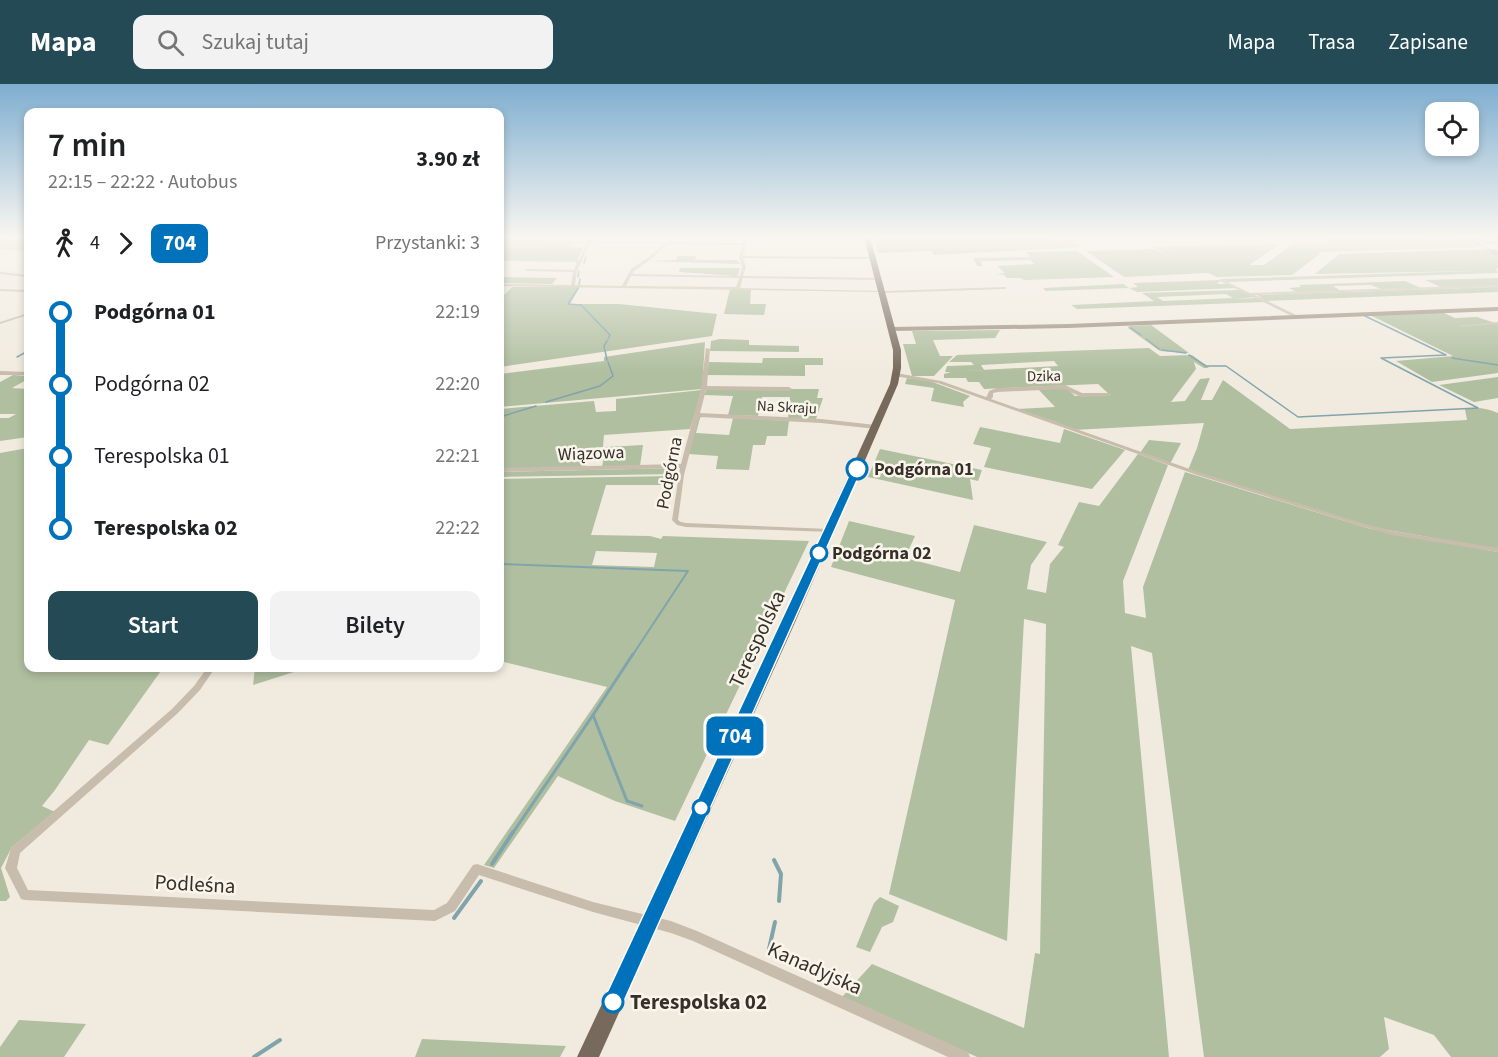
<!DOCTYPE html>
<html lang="pl">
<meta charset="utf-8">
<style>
:root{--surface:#fff;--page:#f2f2f2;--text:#202124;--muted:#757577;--accent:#234a55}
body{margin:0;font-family:"Source Sans 3",sans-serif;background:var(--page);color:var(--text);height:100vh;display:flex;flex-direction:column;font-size:22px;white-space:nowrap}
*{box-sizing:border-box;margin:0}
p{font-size:20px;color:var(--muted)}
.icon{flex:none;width:33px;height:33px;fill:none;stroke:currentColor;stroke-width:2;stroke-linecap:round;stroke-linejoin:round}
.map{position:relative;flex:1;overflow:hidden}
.details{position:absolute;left:24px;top:24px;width:480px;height:564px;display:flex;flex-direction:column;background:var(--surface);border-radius:12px;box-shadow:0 3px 9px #0003}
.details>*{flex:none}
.badge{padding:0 12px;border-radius:9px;font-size:21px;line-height:39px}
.buttons{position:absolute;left:1425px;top:18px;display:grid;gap:12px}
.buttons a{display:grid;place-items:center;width:54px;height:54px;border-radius:12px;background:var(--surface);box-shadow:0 3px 9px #0003;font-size:30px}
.map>.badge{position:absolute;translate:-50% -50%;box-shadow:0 0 0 3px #fff}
.legs{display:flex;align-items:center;gap:9px;height:66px;padding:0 24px;font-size:20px}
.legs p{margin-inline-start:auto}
.head{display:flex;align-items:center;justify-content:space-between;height:102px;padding:0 24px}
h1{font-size:33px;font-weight:600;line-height:45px}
.primary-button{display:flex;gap:12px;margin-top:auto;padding:12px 24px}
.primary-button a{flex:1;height:69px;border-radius:12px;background:var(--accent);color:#fff;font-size:24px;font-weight:600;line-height:69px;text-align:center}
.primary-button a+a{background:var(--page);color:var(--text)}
ul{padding:0 24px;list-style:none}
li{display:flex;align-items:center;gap:21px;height:72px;font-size:22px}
li i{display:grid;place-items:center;width:9px;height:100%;margin:0 8px;background:currentColor}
li i::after{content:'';width:15px;height:15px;margin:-8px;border:4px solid;border-radius:50%;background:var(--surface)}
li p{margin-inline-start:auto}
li:first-child i{background:linear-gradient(#0000 50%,currentColor 0)}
li:last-child i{background:linear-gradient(currentColor 50%,#0000 0)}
header{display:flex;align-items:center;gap:36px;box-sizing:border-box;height:84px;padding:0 30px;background:var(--accent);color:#fff}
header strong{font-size:28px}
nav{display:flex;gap:33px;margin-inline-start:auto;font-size:21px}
.search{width:420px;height:54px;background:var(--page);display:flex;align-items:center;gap:15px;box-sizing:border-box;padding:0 21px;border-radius:12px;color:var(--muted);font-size:22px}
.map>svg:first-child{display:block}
.green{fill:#b0bfa0;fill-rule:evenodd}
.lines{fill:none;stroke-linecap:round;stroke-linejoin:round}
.stream-far3{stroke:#80a4ac;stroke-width:1.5}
.stream-far2{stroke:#80a4ac;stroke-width:2}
.stream-far1{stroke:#80a4ac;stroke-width:3}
.stream{stroke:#80a4ac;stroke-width:4}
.canal{stroke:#80a4ac;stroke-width:4}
.street{fill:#c8bdac;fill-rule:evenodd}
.secondary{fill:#9c8d7d;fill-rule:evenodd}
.primary{fill:#776a5c;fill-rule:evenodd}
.line-1{fill:#0072bc;stroke:#fff;stroke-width:1.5}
.stop-1-dot{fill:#fff;stroke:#0072bc;stroke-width:3}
.labels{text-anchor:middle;stroke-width:5;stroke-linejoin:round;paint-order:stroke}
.far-street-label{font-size:15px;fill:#37302a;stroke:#f9f5eb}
.street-label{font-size:18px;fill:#37302a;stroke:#f9f5eb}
.stop-label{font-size:18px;font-weight:bold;fill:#37302a;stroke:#f9f5eb;text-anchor:start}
.near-street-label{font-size:21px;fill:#37302a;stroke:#f9f5eb}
.near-stop-label{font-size:21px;font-weight:bold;fill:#37302a;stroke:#f9f5eb;text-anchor:start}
</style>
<header>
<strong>Mapa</strong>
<div class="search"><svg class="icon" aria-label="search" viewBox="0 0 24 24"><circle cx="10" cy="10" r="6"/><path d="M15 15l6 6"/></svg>Szukaj tutaj</div>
<nav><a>Mapa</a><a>Trasa</a><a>Zapisane</a></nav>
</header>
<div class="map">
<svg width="1498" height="973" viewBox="0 0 1498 973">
<rect width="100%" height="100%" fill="#f1ebdf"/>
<!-- green -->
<g class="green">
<polygon points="0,153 8,153 8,156 28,153 28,167 0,165"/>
<polygon points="500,153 514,153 507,159 514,157 573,158 570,163 583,164 577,176 500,176 505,170 500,169"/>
<polygon points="891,153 1049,153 1053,157 1073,157 1081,163 934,171 931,167 878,169 874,154"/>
<polygon points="1322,153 1439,153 1425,153 1434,157 1480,153 1484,154 1473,154 1488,156 1498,161 1480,159 1490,165 1498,165 1498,184 1496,184 1498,189 1228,198 1221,195 1473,187 1315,190 1339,170 1486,165 1484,163 1319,168 1320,170 1292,191 1217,193 1208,189 1124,193 1086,167 1155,165 1170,172 1154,163 1280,160 1249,181 1264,181 1293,160 1329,159"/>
<polygon points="1077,167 1114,193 1024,196 1021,194 1007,194 1004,191 996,190 1005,189 997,182 1035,180 1030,176 981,177 982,182 977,182 973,174 1030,173 1026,168"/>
<polygon points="677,172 696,172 695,176 737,176 740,180 648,177 676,176"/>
<polygon points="680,184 740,184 738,191 736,192 679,188"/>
<polygon points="500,193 557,194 552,200 500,199"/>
<polygon points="1498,194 1498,201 1441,203 1425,196"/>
<polygon points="1221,196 1217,200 1229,200 1237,204 1137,208 1129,204 1046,207 1043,204 1123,200 1129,204 1138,203 1133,199"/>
<polygon points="1405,197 1421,204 1381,205 1371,201 1333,202 1341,207 1297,208 1289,204 1301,203 1299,201"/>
<polygon points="512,203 580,203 570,220 619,220 717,230 712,252 500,283 500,211 504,211"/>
<polygon points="1498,203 1498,208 1266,217 1257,211"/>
<polygon points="730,205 751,206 750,220 766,220 764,231 724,230"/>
<path d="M1239 206 1255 213 1236 215 1256 214 1265 218 1077 225 1071 221 1154 217 1142 209ZM1226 210 1233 214 1163 217 1157 213Z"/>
<polygon points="1442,228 1455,234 1477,233 1498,240 1498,289 1432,298 1396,277 1453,272 1370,231"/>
<polygon points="1151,241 1189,269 1160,267 1128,244 1129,242"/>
<polygon points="1000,246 995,254 933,256 940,272 953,272 934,292 912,292 903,260 916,260 912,247"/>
<polygon points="720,255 749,256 749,261 799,262 799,268 710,267 711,257"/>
<polygon points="705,258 702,305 500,323 500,290 604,277 604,273"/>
<path d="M1149 264 1160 272 1192 271 1209 284H1204L1194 278 1196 285 1171 318 1185 317 1200 295 1210 294 1201 316H1212L1223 296 1290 345 1467 336 1465 325C1478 323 1486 324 1498 329V465L1376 444 1188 386 1197 364 1204 339 1073 346 1056 338 1017 325 1055 323 1038 305H1068L1075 312 1110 311 1098 300 984 305 979 298H968L966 294H944V290L951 288H945L947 282 974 281 971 278H949L957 271ZM1054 277 1058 282 962 287 984 286 981 281Z"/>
<polygon points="763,274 823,274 823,281 805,281 805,292 707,291 709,278 762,279"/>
<polygon points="13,291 28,292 28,295 12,304 28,305 28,353 0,357 0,334 9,334 16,330 0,330 0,298"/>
<polygon points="1498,293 1498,314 1474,318 1439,301"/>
<polygon points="907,294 930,297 970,312 963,318 964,323 931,317 934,304 905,300"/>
<polygon points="707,305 819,305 817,314 823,314 816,335 788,334 790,313 762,313 758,332 728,331 733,312 704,311"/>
<polygon points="702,306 690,345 604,351 603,363 589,364 585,383 500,385 500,325 594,317 596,328 616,327 616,315"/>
<polygon points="703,332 700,334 696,349 729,351 733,334 789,337 787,352 767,352 765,361 753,361 749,386 716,385 718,372 688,370 698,333"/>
<polygon points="980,343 1060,359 1064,345 1125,366 1092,405 984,383 991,364 973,360"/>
<polygon points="1149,356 1181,359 1170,380 1140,369"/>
<polygon points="643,361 640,382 602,383 606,363"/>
<polygon points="28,364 28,584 163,584 108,661 89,656 55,706 42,722 55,728 12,763 1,784 10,813 6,817 0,817 0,369"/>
<polygon points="880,365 982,386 978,397 970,395 973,416 868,393"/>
<polygon points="1138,370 1168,381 1123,497 1125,529 1146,534 1143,503 1185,388 1371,445 1498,468 1498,973 1451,973 1434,951 1384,933 1389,965 1380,973 1204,973 1152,569 1131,562 1169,973 977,973 842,913 872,880 1024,944 1035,869 1040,870 1046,540 1024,535 1007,857 889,810 955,516 831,483 849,437 915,452 905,474 960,488 974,441 1047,458 1031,481 1027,505 1046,509 1050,480 1064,463 1058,461 1079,418 1099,422"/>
<polygon points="678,384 677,390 500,393 500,388"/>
<path d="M672 392 677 394 675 401H606L591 451 650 452 661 455 663 452 809 457 675 737 615 717 558 692 494 784 484 781 607 603 500 577V395ZM596 467 657 469 654 483 592 481Z"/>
<polygon points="255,584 306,584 253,601"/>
<polygon points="880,813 899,822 893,838 882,843 870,868 856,863 874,819"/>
<polygon points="19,936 86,940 64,973 0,973 0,963"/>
<polygon points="422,955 566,962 560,973 415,973"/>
</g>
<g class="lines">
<!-- stream-far3 -->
<g class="stream-far3">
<polyline points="594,156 596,153"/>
<polyline points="584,179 586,173"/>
<polyline points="578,193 579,187"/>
<polyline points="579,201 580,195"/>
<polyline points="578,204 568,220 581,221 610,251 608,255"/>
<polyline points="1131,244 1141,251"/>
<polyline points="1146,255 1159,265"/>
<polyline points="607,257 604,262 607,276"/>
<polyline points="1162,266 1186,269"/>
<polyline points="1189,271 1206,282 1226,282 1298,333 1478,324 1381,274 1446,271 1365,232"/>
<polyline points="17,273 28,267"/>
<polyline points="1452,274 1498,281"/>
<polyline points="546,318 600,302 613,292 608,278"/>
<polyline points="500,333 536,322"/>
</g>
<!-- stream-far2 -->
<polyline class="stream-far2" points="500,480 688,487 632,572"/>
<!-- stream-far1 -->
<g class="stream-far1">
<polyline points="633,570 593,631 627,717 642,722"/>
<polyline points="512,750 593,631"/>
</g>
<!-- stream -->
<g class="stream">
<polyline points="774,776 781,790 779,817"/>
<polyline points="492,780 513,748"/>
<polyline points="454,834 481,797"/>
<polyline points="769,865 775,838"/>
<polyline points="254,973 280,956"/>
</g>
<!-- canal -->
<g class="canal">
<polyline points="1472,156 1478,159"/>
<polyline points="1492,167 1498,170"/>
</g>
<!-- street -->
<g class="street">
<polygon points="22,153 28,153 28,154 13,156 11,155"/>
<path d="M590 153 593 154 591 157 666 158 672 153H676L670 158 743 159 744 155 746 154 748 155 743 172 874 173 876 174 874 175 743 174 746 183 743 192 879 194 881 195 879 196 743 194 740 204 884 207 1005 203 1007 204 1005 205 882 209 880 208 500 202V200L571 201 573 188 527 187 525 186 527 185 574 186 577 178 500 177V175L579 176 587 159 510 158 509 156 588 157ZM590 159 664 160 649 173 631 185 622 202 575 201 577 187ZM668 160 743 161 739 173 742 183 740 192 632 190 634 187 651 175ZM631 192 739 194 736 203 626 202Z"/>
<polygon points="1482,153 1486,153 1498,158 1498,160"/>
<polygon points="0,188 28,191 28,193 0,190"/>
<polygon points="1221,195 1250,209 1498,201 1498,203 1255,211 1298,232 1298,234 1296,234 1220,197 1219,196"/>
<polygon points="0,205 28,206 28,208 0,207"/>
<polygon points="28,229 28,231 0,240 0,238"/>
<polygon points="1498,238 1498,240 1460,243 1458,242 1460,241"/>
<polygon points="706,264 710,265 707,302 789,303 792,305 789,307 706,306 700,329 821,335 876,341 879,343 876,345 821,339 699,333 684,391 678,436 681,438 686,439 829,445 833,447 831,448 686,443 677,441 672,436 680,384 500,388 500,384 681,380 701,304"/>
<polygon points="0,287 28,288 28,291 0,291"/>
<polygon points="896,289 941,297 986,313 987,312 989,307 997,304 1065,301 1082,309 1110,309 1111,310 1108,312 1081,313 1064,305 998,308 993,309 993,313 991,315 1201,389 1365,440 1393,447 1498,464 1498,468 1392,451 1361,442 1197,391 938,299 894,292 893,291"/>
<polygon points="207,584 215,584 200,606 178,629 20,769 17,784 28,806 434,826 447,819 473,781 477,780 593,818 671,837 697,847 968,968 970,973 948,973 693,857 671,849 593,828 479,791 455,827 435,837 25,816 21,815 5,784 11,764 172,625 194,602"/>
</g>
<!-- secondary -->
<polygon class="secondary" points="1498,223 1498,227 1068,244 892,247 889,245 892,243 1068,240"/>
<!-- primary -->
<polygon class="primary" points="864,153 870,153 901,266 901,284 898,300 793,543 599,973 577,973 779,543 890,300 893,284 893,266"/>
</g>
<!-- sky -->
<linearGradient id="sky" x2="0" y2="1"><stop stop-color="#7eaed0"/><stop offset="0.53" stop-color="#f9f6f1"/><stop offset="1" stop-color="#f9f6f1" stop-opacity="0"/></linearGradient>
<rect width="1498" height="289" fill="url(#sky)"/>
<!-- line-1 -->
<polygon class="line-1" points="857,382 862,385 620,926 613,928 606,926 603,918 606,911 852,385"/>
<!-- markers -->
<g class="stop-1-dot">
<circle cx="857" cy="385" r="10"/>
<circle cx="819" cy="469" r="8"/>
<circle cx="701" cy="724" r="8"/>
<circle cx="613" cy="918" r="10"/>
</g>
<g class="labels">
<!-- far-street labels -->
<g class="far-street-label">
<text transform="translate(1044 292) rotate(-1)" y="5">Dzika</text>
<text transform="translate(787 323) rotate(3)" y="5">Na Skraju</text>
</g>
<!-- street labels -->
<g class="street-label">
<text transform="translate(591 369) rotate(-2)" y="6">Wiązowa</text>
<text transform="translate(669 389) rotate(-79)" y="6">Podgórna</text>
</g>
<!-- stop labels -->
<g class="stop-label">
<text x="874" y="391">Podgórna 01</text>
<text x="832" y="475">Podgórna 02</text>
</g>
<!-- near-street labels -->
<g class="near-street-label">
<text transform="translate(757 555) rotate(-65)" y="7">Terespolska</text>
<text transform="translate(195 800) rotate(3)" y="7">Podleśna</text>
<text transform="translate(815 884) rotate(24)" y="7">Kanadyjska</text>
</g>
<!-- near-stop labels -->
<g class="near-stop-label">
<text x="630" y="925">Terespolska 02</text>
</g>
</g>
</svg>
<div class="buttons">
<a><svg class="icon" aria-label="locate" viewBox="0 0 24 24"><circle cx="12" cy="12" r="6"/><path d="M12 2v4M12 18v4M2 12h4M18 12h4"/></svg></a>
</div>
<b class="badge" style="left:735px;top:652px;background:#0072bc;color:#fff">704</b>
<section class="details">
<div class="head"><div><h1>7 min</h1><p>22:15 – 22:22 · Autobus</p></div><b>3.90 zł</b></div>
<div class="legs"><svg class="icon" aria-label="walk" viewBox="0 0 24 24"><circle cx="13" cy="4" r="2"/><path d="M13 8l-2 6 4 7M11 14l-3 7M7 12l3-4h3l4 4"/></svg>4<svg class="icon" aria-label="forward" viewBox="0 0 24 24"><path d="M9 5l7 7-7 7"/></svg><b class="badge" style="background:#0072bc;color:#fff">704</b><p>Przystanki: 3</p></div>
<ul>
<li><i style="color:#0072bc"></i><b>Podgórna 01</b><p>22:19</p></li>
<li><i style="color:#0072bc"></i><span>Podgórna 02</span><p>22:20</p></li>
<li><i style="color:#0072bc"></i><span>Terespolska 01</span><p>22:21</p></li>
<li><i style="color:#0072bc"></i><b>Terespolska 02</b><p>22:22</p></li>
</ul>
<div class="primary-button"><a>Start</a><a>Bilety</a></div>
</section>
</div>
